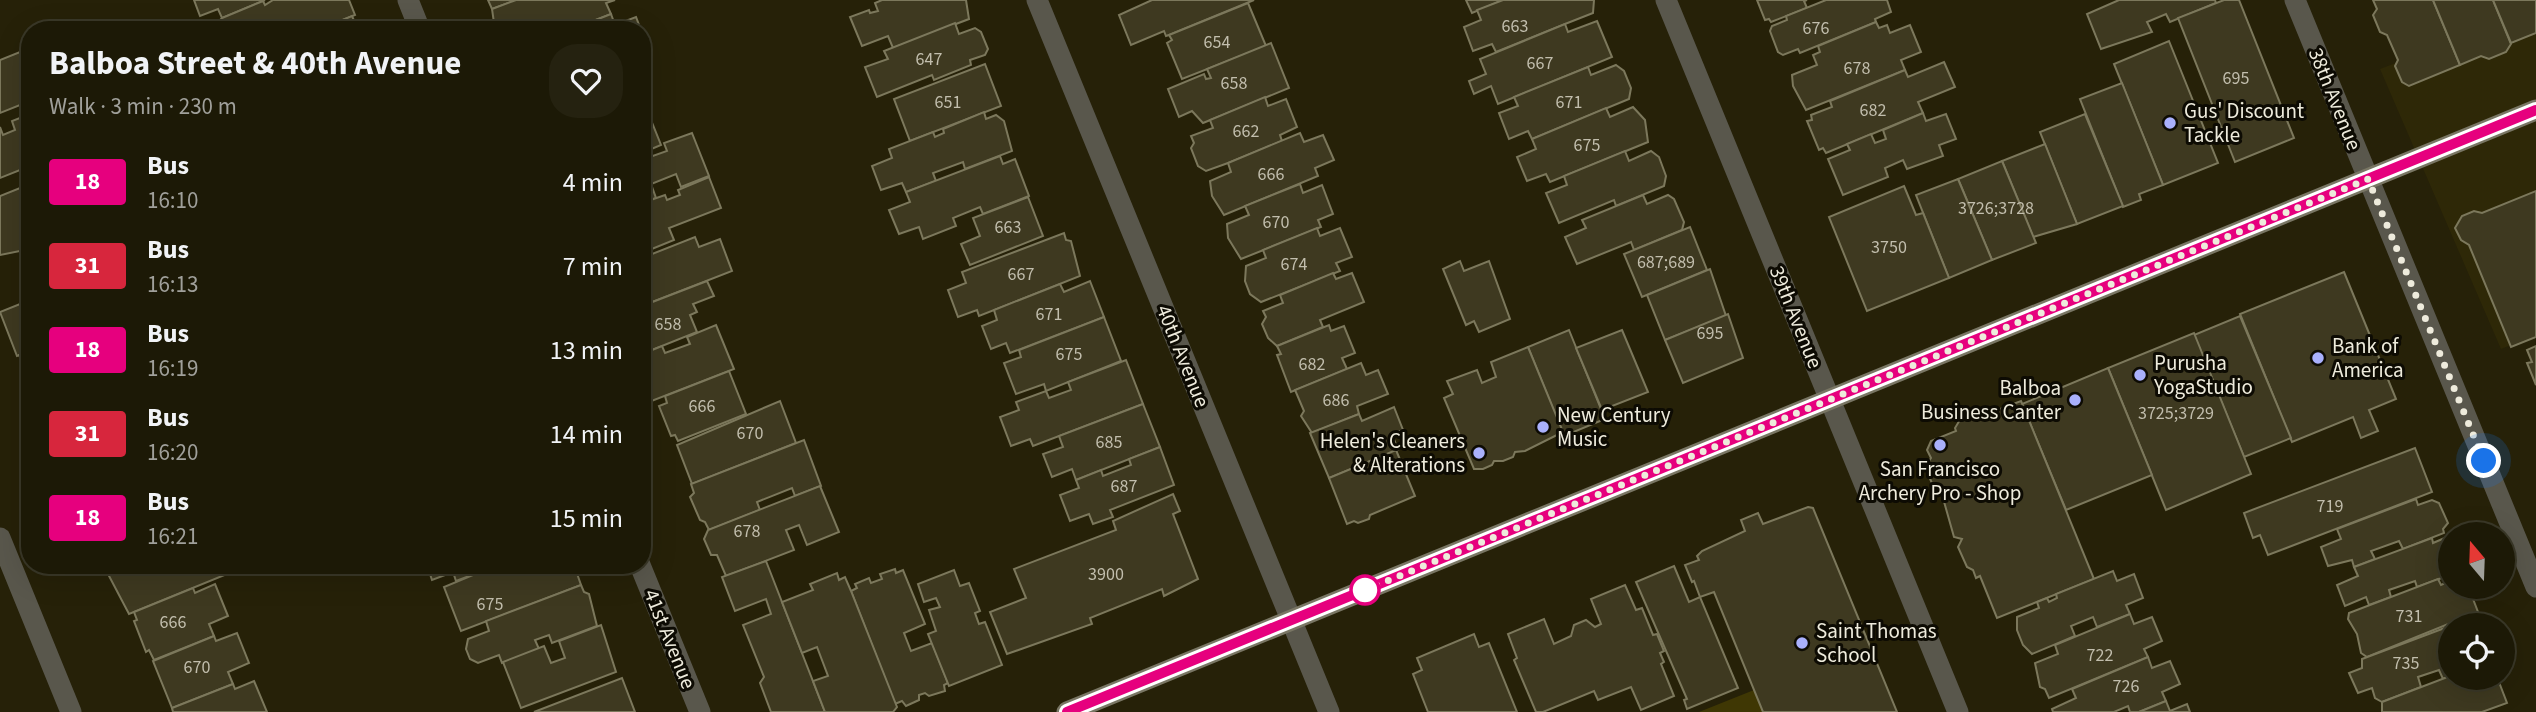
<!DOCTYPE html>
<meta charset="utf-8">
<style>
:root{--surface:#1c1906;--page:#252210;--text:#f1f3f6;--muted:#a0a09b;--line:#3a3828}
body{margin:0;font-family:"Source Sans 3",sans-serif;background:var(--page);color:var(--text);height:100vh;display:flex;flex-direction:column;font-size:26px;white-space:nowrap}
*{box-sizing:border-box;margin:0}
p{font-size:23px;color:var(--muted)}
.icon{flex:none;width:38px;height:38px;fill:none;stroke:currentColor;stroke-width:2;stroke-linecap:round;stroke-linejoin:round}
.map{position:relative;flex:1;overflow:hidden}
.side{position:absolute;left:21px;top:21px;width:630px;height:553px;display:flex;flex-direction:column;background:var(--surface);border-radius:28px;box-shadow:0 7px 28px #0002,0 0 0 2px var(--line)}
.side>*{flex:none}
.badge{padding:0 14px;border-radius:5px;font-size:24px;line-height:46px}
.needle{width:46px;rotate:341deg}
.buttons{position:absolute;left:2438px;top:522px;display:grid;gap:14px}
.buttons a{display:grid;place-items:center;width:77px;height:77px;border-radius:50%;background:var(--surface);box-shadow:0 7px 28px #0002,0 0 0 2px var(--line);font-size:35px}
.you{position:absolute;width:35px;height:35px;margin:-18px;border:5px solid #fff;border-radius:50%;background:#1a73e8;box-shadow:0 0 0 10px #1a73e833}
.map>.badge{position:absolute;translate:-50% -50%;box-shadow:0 0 0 4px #fff}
.round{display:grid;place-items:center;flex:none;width:74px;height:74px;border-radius:28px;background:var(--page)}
.overview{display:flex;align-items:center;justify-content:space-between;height:119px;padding:0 28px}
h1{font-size:33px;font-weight:700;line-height:52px}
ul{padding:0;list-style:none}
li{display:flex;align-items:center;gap:21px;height:84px;padding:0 28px}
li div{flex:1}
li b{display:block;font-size:26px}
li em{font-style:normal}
li .badge{min-width:77px;font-weight:700;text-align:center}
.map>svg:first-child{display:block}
.built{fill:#2e2807}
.green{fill:#3f3704}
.building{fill:#3e3920;stroke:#7c785c;stroke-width:2}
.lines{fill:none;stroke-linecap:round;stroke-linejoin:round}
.street{stroke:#59574c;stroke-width:21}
.secondary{stroke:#797664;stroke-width:21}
.line-casing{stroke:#fff;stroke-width:16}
.line{stroke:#e6007e;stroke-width:10}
.walk{stroke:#eeebdc;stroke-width:7;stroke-dasharray:0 12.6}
.poi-dot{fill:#a9b0fc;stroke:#0d0b03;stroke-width:2.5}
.stop-dot{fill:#fff;stroke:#e6007e;stroke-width:3.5}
.labels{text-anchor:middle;stroke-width:6;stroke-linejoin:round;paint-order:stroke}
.number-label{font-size:18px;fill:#c2bead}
.street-label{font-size:21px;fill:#eeebdc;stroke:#0d0b03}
.poi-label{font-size:21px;fill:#eeebdc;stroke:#0d0b03;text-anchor:start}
</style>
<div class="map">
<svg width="2536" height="712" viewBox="0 0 2536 712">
<rect width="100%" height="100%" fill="#262108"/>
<!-- built -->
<polygon class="built" points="2536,9 2536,335 2501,349 2380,69"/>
<!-- green -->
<polygon class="green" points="1754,690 1763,712 1699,712"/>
<!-- building -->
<g class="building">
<polygon points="194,0 265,0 222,18 218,9 200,16"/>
<polygon points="273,0 349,0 355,15 318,30 223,30 219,21 222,18 263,1 265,5"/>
<polygon points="488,0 516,0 492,9"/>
<polygon points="516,0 615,0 606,3 611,14 570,30 495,30 492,9"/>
<polygon points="966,0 969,19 893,48 888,36 862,46 850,17 869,10 870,13 878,11 875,3 882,0"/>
<polygon points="1152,0 1254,0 1169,35 1166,36 1164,31 1131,45 1119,15"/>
<polygon points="1466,0 1503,0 1472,13"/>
<polygon points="1503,0 1594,0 1593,13 1565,24 1496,52 1492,44 1473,51 1464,27 1481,20 1477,10"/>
<polygon points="1757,0 1807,0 1804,1 1807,8 1771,22 1769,19 1765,20"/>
<polygon points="1887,0 1891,12 1875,19 1876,22 1800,53 1798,49 1783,55 1778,52 1770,31 1772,26 1787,20 1786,16 1826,0"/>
<polygon points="2119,0 2215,0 2216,3 2170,22 2166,14 2147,22 2152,32 2101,49 2087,14"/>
<polygon points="2224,0 2239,0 2294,138 2235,162 2178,18"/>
<polygon points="2373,0 2433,0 2460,65 2409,86 2402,82 2395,66 2398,60 2387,35 2380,32 2373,15 2377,9"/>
<polygon points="2433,0 2493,0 2511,44 2506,52 2489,59 2481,56 2460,65"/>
<polygon points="2493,0 2536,0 2536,33 2511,43"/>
<polygon points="1248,3 1266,46 1182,79 1167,43 1172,40 1169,35"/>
<polygon points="611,14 615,25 636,17 641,30 570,30"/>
<polygon points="352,16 358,30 318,30"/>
<polygon points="1597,21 1612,57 1498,104 1491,86 1474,94 1469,81 1486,74 1480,59 1565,24 1568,32"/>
<polygon points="1876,22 1879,28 1887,25 1890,33 1910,25 1921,52 1901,60 1905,70 1806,110 1793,86 1792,75 1817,65 1813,55 1820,52 1818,46"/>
<polygon points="955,23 959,34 975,28 981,32 988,49 985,55 970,60 971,65 934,80 932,75 877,97 865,67 888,59 884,51"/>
<polygon points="2169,41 2218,163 2163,185 2114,64"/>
<polygon points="1271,43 1289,88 1203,123 1192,111 1179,117 1168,89 1204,74 1206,79 1211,78 1207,69"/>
<polygon points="30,48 30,101 0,113 0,60"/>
<polygon points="1944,62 1955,87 1918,102 1923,113 1826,153 1823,148 1819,150 1807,121 1812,120 1811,115 1832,107 1830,101 1905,70 1908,77"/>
<polygon points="985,64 1001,106 910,141 894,99"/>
<polygon points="1616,65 1624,71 1631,88 1629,99 1532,139 1528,131 1509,139 1499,113 1518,106 1514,97 1588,67 1591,75"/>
<polygon points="2122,83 2163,185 2139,194 2141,200 2123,207 2080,99"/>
<polygon points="1265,97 1268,106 1286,99 1297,127 1280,135 1282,141 1228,163 1206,171 1198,166 1191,148 1194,143 1191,136 1213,128 1210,120"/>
<polygon points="1633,107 1645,120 1648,142 1550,182 1546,174 1527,181 1517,157 1536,149 1532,139 1606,108 1610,117"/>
<polygon points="647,110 661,145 642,153 642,112"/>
<polygon points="984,112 986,119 996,115 1004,121 1012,151 965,169 963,162 933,173 936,181 906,192 902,183 881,190 872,166 892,158 889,149 933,132 935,137 944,133 943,129"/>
<polygon points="1923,113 1926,121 1946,114 1956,139 1939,145 1943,156 1907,169 1903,160 1885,168 1888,177 1843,195 1828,159 1850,150 1847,144 1871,134 1875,143 1886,139 1883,130"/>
<polygon points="30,114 30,166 0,178 0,127 3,135 15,130 12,121"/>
<polygon points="2085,114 2123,206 2077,224 2040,132"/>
<polygon points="692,133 709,176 681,187 676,174 651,184 656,198 642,203 642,153 648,151 650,157 667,151 664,143"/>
<polygon points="1300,133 1304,142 1323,135 1334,160 1315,168 1318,176 1224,215 1212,196 1210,181 1231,172 1228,163"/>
<polygon points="2045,144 2077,224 2033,237 2002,161"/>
<polygon points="1625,151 1629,161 1651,151 1659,157 1666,176 1664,186 1616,206 1614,200 1559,223 1546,193 1567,185 1564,176"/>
<polygon points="1000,156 1003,164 1015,159 1029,196 983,214 980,207 953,218 956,226 923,239 919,227 899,234 889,210 910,202 906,192"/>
<polygon points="2002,161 2036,243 1992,260 1958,179"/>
<polygon points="709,177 721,208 669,228 674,240 642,253 642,203 665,195 667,200 680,195 678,190"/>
<polygon points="1958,179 1992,260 1949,278 1916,195"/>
<polygon points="30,184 30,249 0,255 0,196"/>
<polygon points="1300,184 1303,193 1322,185 1333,214 1318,220 1321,227 1241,259 1228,238 1227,224 1249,215 1245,206"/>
<polygon points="1904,186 1916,215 1923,213 1949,278 1867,311 1829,217"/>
<polygon points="2536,191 2536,337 2511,347 2469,245 2461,240 2455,228 2462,216 2474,211 2482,213"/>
<polygon points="1643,195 1647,204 1668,195 1674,199 1684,222 1682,230 1634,250 1631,242 1577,264 1565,237 1586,228 1582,220"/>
<polygon points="1028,197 1043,236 970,265 961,244 980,236 973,218"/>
<polygon points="1690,227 1707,270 1642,297 1624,254"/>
<polygon points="1317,228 1320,236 1340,228 1352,257 1336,263 1340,271 1261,302 1250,294 1245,281 1246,266 1266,258 1263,250"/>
<polygon points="1064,233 1066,240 1071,241 1080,276 979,316 977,310 958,317 948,290 966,283 962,272"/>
<polygon points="695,237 699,247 720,239 732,271 642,306 642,258"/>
<polygon points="1460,261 1464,271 1489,261 1510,319 1479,332 1474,321 1466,325 1443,269"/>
<polygon points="1710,269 1726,316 1665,340 1647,295"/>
<polygon points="2344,272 2396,399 2369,410 2378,431 2361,438 2353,417 2292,442 2240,314"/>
<polygon points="1333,273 1336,279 1352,273 1364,302 1320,320 1323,327 1277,346 1268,338 1262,324 1266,317 1263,311 1283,303 1280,295"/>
<polygon points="707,281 714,296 693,304 697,312 690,315 697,332 642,354 642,306"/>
<polygon points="1090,281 1104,317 1010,353 1006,343 991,349 982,326 997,320 994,310 1060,284 1064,292"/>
<polygon points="30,300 30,351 17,356 0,312"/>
<polygon points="1728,314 1743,358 1683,383 1665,340"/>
<polygon points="2240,316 2291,438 2244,457 2194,335"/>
<polygon points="1104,317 1121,361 1046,391 1044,384 1016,394 1004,363 1021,357 1019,350"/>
<polygon points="716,325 734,369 649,402 642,385 642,354 662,346 665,353 690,344 687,337"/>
<polygon points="1329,325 1331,331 1344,326 1355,353 1342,358 1347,369 1291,392 1277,355 1281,354 1277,346"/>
<polygon points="1569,330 1605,419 1564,436 1528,347"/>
<polygon points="1622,330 1648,392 1602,410 1576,348"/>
<polygon points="2194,333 2251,474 2166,510 2108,368"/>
<polygon points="2536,346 2536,385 2527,363 2532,362 2527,350"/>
<polygon points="1528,347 1563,432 1525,451 1515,452 1513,457 1503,461 1494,461 1492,465 1483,469 1474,469 1444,398 1453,394 1447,381 1477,370 1482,383 1496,377 1491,362"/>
<polygon points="30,351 30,380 19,355"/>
<polygon points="1126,360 1143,404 1033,446 1030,439 1011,446 1000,417 1019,410 1016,402 1046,391 1049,398 1071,390 1068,382"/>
<polygon points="1361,363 1366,375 1378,370 1388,394 1357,406 1359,414 1312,433 1301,416 1304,411 1295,390"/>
<polygon points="2108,368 2152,475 2066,510 2022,404"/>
<polygon points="729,371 746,414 678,441 675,435 671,436 659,406 667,403 665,396"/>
<polygon points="780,401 796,443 692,484 677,445"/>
<polygon points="2021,401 2094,579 1997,618 1980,576 1976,578 1973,570 1967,567 1958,547 1962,539 1954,537 1941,491 1934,488 1925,467 1931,458 1927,450 1931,441 1956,431 1955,428 1961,418 1981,410 1987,414"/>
<polygon points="1143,404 1160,447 1076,480 1072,469 1052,477 1043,454 1063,447 1059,436"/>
<polygon points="1394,407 1403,430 1392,434 1398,450 1329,478 1310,433 1359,414 1362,421"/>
<polygon points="804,440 821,486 795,496 792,488 757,502 760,510 709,530 705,522 700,520 690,497 694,493 691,484"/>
<polygon points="1160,447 1174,485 1110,510 1113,517 1093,524 1089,514 1070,521 1060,495 1079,488 1076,480 1101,470 1103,476 1131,465 1129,459"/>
<polygon points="2415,448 2432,492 2268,555 2260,535 2253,538 2244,513"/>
<polygon points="1396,450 1415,496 1370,515 1369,519 1358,523 1354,521 1347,524 1329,478"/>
<polygon points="820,486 839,532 807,545 799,525 786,530 794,550 726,576 717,555 711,555 704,539 708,530"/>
<polygon points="1173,494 1180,511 1173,514 1198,579 1164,596 1162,589 1090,618 1092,624 1007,654 990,612 1026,598 1014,569 1116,530 1113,521"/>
<polygon points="2416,499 2418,505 2432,500 2439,503 2448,523 2443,529 2444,533 2403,549 2399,541 2371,551 2375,559 2354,567 2352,560 2328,566 2321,547 2341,539 2337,529"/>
<polygon points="1808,507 1813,508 1897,712 1763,712 1714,592 1700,597 1694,581 1692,582 1685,565 1699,560 1697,556 1702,551 1745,531 1741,520 1758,513 1763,524"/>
<polygon points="2447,537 2450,540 2450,575 2417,587 2415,581 2389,590 2391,597 2369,605 2366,597 2345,606 2337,585 2358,576 2354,567 2432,538 2433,543"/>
<polygon points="766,561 782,602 825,712 771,712 760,683 764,677 743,625 771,614 766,599 735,611 722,577"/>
<polygon points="129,565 229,565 232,572 129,614 108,574"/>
<polygon points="427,565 496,565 496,566 456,581 453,572 432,580"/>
<polygon points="574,565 581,585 461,631 444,587 497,565"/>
<polygon points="1674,566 1689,602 1700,597 1738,688 1687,709 1684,700 1687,699 1636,582"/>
<polygon points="895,569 896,573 903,570 925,624 904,633 911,651 932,643 948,683 944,685 945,691 929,696 925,693 919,695 919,700 906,706 902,701 895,704 851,591 857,588 855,584 869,578 871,583 882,579 880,574"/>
<polygon points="954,570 960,586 969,583 980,611 975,613 979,624 985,622 1002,665 949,686 928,634 936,631 929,610 940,607 936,598 924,602 918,584"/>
<polygon points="2113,571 2117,581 2134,574 2143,598 2126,605 2130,614 2097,627 2093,617 2071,626 2075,636 2032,654 2023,645 2017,630 2017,617 2039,608 2037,602 2047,598 2049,602 2057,598 2056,594"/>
<polygon points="837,573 839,580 845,577 851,591 897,707 893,712 825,712 813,681 828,676 817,647 802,653 782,602 813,590 810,584"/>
<polygon points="2438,579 2441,585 2450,581 2450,586 2468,586 2478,612 2367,657 2361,653 2357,634 2348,619 2349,613"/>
<polygon points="215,584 228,616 209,624 214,636 154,660 149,650 146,652 134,621 137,620 134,612 193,588 195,593"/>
<polygon points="581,585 584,592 589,594 597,626 552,643 549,635 535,640 539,649 502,663 499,655 478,663 470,659 466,649 468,639 489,631 486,621"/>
<polygon points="1625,585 1636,610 1642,608 1653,635 1657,634 1664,651 1660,653 1664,662 1661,664 1674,696 1641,710 1631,687 1598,700 1594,691 1543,712 1536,712 1514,660 1517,658 1508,634 1544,619 1554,644 1571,636 1574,625 1586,620 1595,627 1601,624 1591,599"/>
<polygon points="2130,614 2134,624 2152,617 2162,641 2144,649 2148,657 2049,698 2045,689 2040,687 2035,663 2058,654 2055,645"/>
<polygon points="601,625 616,672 521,708 503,662 544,646 551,663 565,658 559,641"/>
<polygon points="2450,626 2450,676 2443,679 2439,670 2418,677 2421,687 2382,702 2375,698 2372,688 2358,693 2349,673 2362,668 2362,659"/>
<polygon points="237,633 249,663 228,672 233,684 172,708 153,661 214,636 216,641"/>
<polygon points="1474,634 1479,647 1489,643 1517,712 1428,712 1413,674 1422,670 1417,658"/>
<polygon points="2148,657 2152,668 2170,661 2180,684 2162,692 2166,701 2139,712 2130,712 2128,706 2114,712 2053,712 2052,709 2076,698 2072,689"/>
<polygon points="2450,676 2497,677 2507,703 2482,712 2382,712 2382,702"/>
<polygon points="622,678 635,712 534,712"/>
<polygon points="254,681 267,712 173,712 172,708 233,684 235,689"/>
<polygon points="2166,701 2170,711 2187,704 2190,712 2139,712"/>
</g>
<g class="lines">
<!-- street -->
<g class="street">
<polyline points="408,0 420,30"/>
<polyline points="1037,0 1329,712"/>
<polyline points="1666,0 1958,712"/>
<polyline points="2295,0 2536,587"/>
<polyline points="0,538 71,712"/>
<polyline points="640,565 700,712"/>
</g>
<!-- secondary -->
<polyline class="secondary" points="1067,712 2536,110"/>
</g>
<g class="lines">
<!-- line casing -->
<g class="line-casing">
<polyline id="line" points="1067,712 2536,110"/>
</g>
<!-- line -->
<use href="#line" class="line"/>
<!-- walk -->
<polyline class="walk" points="1365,590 2368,179 2484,461"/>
</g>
<!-- markers -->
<g class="poi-dot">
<circle cx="2170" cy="123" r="7"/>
<circle cx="2318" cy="358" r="7"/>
<circle cx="2140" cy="375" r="7"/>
<circle cx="2075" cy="400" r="7"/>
<circle cx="1543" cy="427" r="7"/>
<circle cx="1940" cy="445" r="7"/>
<circle cx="1479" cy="453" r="7"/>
<circle cx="1802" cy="643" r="7"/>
</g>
<circle class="stop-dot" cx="1365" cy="590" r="14"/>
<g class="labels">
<!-- number labels -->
<g class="number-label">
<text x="1515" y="32">663</text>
<text x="1816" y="34">676</text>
<text x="1217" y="48">654</text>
<text x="929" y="65">647</text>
<text x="1540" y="69">667</text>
<text x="1857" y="74">678</text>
<text x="2236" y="84">695</text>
<text x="1234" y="89">658</text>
<text x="948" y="108">651</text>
<text x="1569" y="108">671</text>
<text x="1873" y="116">682</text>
<text x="1246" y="137">662</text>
<text x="1587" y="151">675</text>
<text x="1271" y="180">666</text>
<text x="1996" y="214">3726;3728</text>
<text x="1276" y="228">670</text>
<text x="1008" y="233">663</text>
<text x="1889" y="253">3750</text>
<text x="1666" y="268">687;689</text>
<text x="1294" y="270">674</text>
<text x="1021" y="280">667</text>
<text x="1049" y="320">671</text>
<text x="668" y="330">658</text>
<text x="1710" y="339">695</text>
<text x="1069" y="360">675</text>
<text x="1312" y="370">682</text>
<text x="1336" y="406">686</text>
<text x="702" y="412">666</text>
<text x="2176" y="419">3725;3729</text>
<text x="750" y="439">670</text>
<text x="1109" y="448">685</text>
<text x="1124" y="492">687</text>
<text x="2330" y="512">719</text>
<text x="747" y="537">678</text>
<text x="1106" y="580">3900</text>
<text x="490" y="610">675</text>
<text x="2409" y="622">731</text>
<text x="173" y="628">666</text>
<text x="2100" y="661">722</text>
<text x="2406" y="669">735</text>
<text x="197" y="673">670</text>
<text x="2126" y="692">726</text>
</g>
<!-- street labels -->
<g class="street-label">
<text transform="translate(2335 99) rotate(68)" y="7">38th Avenue</text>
<text transform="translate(1796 317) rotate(68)" y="7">39th Avenue</text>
<text transform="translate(1183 356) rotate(68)" y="7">40th Avenue</text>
<text transform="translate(670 639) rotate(68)" y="7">41st Avenue</text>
</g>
<!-- poi labels -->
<g class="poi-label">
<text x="2184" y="118">Gus' Discount<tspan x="2184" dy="24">Tackle</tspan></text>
<text x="2332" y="353">Bank of<tspan x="2332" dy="24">America</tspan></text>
<text x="2154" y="370">Purusha<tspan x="2154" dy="24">YogaStudio</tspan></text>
<text x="2061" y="395" text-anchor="end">Balboa<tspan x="2061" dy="24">Business Canter</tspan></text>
<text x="1557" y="422">New Century<tspan x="1557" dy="24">Music</tspan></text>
<text x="1465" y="448" text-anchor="end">Helen's Cleaners<tspan x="1465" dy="24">&amp; Alterations</tspan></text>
<text x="1940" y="476" text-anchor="middle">San Francisco<tspan x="1940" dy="24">Archery Pro - Shop</tspan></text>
<text x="1816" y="638">Saint Thomas<tspan x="1816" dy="24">School</tspan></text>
</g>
</g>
</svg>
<div class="buttons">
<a><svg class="needle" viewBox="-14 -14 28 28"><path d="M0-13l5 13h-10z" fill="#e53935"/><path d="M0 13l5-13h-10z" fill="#a0a09b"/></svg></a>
<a><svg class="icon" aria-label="locate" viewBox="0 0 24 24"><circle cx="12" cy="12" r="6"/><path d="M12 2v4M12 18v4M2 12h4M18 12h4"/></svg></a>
</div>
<div class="you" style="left:2484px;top:461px"></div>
<section class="side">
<div class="overview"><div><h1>Balboa Street &amp; 40th Avenue</h1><p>Walk · 3 min · 230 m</p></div><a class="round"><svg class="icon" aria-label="heart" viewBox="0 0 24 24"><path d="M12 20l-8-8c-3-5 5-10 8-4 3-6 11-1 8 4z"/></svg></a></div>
<ul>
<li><span class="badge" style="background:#e6007e;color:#fff">18</span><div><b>Bus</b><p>16:10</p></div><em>4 min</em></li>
<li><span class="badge" style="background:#d7263d;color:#fff">31</span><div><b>Bus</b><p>16:13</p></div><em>7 min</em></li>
<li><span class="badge" style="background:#e6007e;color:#fff">18</span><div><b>Bus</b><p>16:19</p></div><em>13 min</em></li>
<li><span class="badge" style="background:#d7263d;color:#fff">31</span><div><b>Bus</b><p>16:20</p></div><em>14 min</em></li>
<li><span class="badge" style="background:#e6007e;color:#fff">18</span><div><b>Bus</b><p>16:21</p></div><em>15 min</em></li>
</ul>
</section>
</div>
